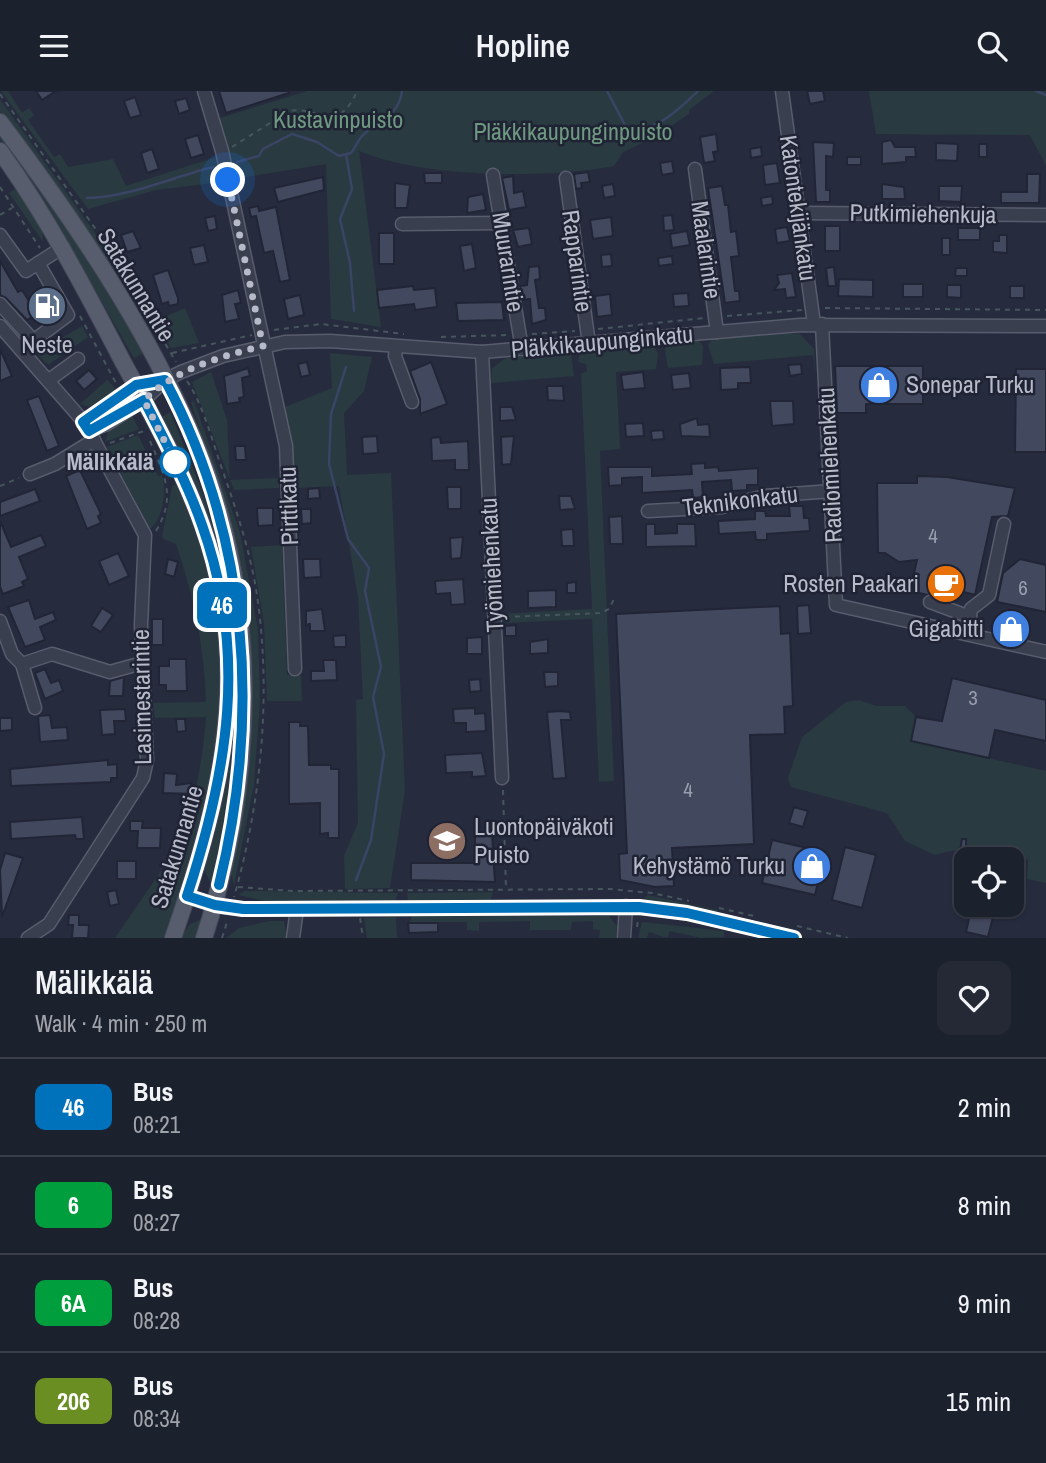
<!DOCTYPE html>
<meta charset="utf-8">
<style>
:root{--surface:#1c212e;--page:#252936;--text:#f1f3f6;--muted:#a0a3aa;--line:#3a3e4a}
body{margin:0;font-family:"Archivo Narrow",sans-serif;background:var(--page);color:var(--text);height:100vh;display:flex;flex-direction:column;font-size:26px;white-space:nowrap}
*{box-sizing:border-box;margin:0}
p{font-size:23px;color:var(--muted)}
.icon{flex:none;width:38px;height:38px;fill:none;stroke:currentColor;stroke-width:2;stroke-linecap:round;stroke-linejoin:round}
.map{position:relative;height:847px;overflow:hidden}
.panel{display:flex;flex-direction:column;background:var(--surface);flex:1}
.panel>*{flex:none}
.badge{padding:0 14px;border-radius:10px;font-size:24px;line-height:46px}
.buttons{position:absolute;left:954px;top:756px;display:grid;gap:14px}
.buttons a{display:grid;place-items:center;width:70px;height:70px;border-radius:14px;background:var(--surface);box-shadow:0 2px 5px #0004,0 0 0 2px var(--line);font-size:35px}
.you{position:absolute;width:35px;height:35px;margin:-18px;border:5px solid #fff;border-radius:50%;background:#1a73e8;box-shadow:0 0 0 10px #1a73e833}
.map>.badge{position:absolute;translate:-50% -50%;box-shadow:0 0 0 4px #fff}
.round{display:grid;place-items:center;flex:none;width:74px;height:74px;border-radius:14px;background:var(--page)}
.overview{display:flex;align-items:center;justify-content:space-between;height:119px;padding:0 35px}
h1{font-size:33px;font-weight:600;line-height:52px}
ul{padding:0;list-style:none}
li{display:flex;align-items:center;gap:21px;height:98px;padding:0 35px;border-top:2px solid var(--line)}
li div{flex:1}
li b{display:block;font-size:26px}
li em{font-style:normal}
li .badge{min-width:77px;font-weight:700;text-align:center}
header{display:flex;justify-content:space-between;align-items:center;height:91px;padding:0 35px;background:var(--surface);font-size:32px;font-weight:600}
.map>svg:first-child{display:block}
.green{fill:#293a41}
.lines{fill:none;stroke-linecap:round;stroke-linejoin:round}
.stream{stroke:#3a4465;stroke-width:2.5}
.building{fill:#42485e;stroke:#212536;stroke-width:2}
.minor-casing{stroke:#585c6c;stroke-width:15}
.major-casing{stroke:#434758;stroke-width:18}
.path{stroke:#46565c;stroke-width:2;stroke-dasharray:5 5;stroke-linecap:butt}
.minor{stroke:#3a3f4f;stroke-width:12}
.major{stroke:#585d6e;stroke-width:16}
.line-casing{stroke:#fff;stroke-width:16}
.line{stroke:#0072bc;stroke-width:10}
.walk{stroke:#b6bac9;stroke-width:7;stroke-dasharray:0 12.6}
.stop-dot{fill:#fff;stroke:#0072bc;stroke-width:3.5}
.labels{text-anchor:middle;stroke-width:5;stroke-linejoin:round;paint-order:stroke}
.number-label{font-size:21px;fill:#999eae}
.park-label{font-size:24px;fill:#6e9980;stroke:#1f2334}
.street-label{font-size:24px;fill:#b6bac9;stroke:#1f2334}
.poi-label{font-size:24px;fill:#b6bac9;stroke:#1f2334;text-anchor:end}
.stop-label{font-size:24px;font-weight:bold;fill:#b6bac9;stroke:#1f2334;text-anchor:end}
</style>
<header><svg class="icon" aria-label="menu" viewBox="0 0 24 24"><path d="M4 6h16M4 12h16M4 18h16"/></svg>Hopline<svg class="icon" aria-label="search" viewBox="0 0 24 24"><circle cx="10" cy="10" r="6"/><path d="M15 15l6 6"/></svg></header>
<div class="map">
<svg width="1046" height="847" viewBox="0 0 1046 847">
<rect width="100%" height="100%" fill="#262c3e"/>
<!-- green -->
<g class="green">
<polygon points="1,0 8,0 22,22 29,17 34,24 28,29 54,66 60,63 68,76 113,68 126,95 216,66 221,91 156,99 88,118"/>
<path d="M307 0H714L689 19V23L653 47 623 61 614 75C545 88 423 87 359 60L381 236 331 228 326 73 234 88 220 27Z"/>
<polygon points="869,0 1046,0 1046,75 1030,44 876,43"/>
<polygon points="0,8 107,159 118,177 119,186 0,21"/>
<polygon points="0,42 71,141 144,262 134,267 46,114 0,49"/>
<polygon points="16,97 42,135 43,151 9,102"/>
<polygon points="185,217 199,252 171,257 156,230"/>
<polygon points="82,235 88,246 48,274 36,262"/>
<polygon points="799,242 814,258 815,285 813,264 714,273 708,254 712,248"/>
<polygon points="699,250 703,255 702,274 668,277 665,259 667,253"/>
<polygon points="654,254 658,263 656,278 616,281 620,358 600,360 614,690 599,691 592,528 502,532 501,523 592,518 581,283 587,280 586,273 578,271 580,261"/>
<polygon points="330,262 372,266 364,300 344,322 347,384 391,382 405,699 390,797 345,798 344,765 358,732 356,609 363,608 358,506 339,395 293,397 285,316 332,297"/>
<polygon points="571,262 574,285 491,292 492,277 506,267"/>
<polygon points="211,281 227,329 230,389 279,387 279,397 234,399 192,291"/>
<polygon points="107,289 115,297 114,300 89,316 80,313"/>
<polygon points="194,310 240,442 258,538 260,610 254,693 234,795 230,778 250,647 215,383 191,311"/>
<polygon points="170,321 215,432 229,499 238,578 232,703 212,794 204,779 230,669 234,630 230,539 160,327"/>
<polygon points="131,323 139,338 105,351 109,339"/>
<path d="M138 344 158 385 162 384C167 398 163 429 150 438L107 356Z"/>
<path d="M175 393C190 411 195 434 202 456 230 540 227 634 206 720 196 763 179 805 166 847H115L161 780 171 786C189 733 202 682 206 626L155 627 153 612 206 611C204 556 194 505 176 453L163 448 162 445 172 396Z"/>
<polygon points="282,454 287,584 301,584 302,610 267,610 264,533 251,456"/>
<path d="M859 609 876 615H905L916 626 911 650 1046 680V792L1027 788 1028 769 1020 766 979 768C965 755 952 759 935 764L905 750 887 722 791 696 788 687 802 646 846 611Z"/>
<polygon points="245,800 398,802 395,811 275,812 238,804"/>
<polygon points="493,801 490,810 408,811 407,802"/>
<polygon points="648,804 717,819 718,821 642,810"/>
<polygon points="412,825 609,825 617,835 616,847 599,847 600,839 593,838 593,830 572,831 571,839 530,839 530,830 479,831 479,840 467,839 467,831 410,831"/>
<polygon points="396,826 397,847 367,847 364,827"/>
<polygon points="202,828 198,847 180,847 190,833"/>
<polygon points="270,830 284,830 287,847 226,847 239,837"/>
<polygon points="642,831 724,840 724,846 701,847 670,840 667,847 649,841 647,847 638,847"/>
</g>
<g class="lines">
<!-- stream -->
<g class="stream">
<path d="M607 0 626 36C652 46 681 16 698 0"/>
<polyline points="1036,0 1046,4"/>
<polyline points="346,63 352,98 340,128 350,172 354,220"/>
<path d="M237 71 259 65 263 58 292 43 317 51 339 65 351 62C355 57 358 49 363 44 380 27 398 27 402 0"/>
<path d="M87 107C129 106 170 87 213 76"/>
<polyline points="346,276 331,323 329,373 348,448 369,477 365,500 381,576 373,606 384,663 371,749 356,789"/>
</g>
</g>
<!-- building -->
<g class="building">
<polygon points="36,0 56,0 42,9"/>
<polygon points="219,0 289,0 289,2 226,22"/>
<polygon points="807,0 823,0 825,10 810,13"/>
<polygon points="135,6 141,24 130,27 124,10"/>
<polygon points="186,7 190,19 179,23 175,10"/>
<polygon points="716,43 718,60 713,61 715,70 704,72 700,46"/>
<polygon points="198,44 204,63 191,67 185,48"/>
<polygon points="891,49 895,56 915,56 916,66 906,66 906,71 882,73 882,51"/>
<polygon points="813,51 834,52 833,66 826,65 826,99 830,99 830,111 816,111"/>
<polygon points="936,52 958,53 957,70 936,69"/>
<rect x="979" y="53" width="8" height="13"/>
<polygon points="761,56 762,65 751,67 750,58"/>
<polygon points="152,58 159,78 147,82 141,62"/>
<rect x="847" y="66" width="14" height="8"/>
<polygon points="672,70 674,82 662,84 660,72"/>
<polygon points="777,72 780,92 765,94 763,74"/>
<polygon points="588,81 590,91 581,92 582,97 576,98 574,83"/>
<polygon points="424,82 442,82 442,92 425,92"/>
<polygon points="1027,83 1040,83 1039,112 1001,112 1001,101 1027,101"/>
<polygon points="513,85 514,102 523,100 526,116 509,119 502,87"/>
<polygon points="323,86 324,99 278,111 274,97"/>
<polygon points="395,92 410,94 407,117 395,117"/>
<polygon points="613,93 615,105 604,107 602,95"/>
<polygon points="882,93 904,96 905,108 882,108"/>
<polygon points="722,95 725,114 728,114 731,141 736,140 739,165 731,166 735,200 739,200 740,210 725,212 708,97"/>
<polygon points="939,95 962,95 961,111 939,110"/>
<polygon points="483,103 486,119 467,122 468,106"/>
<polygon points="772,105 773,113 762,115 761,107"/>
<polygon points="258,115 259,120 276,116 290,189 280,191 273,160 264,162 256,125 251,126 249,117"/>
<polygon points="672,124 674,139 664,140 663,125"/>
<polygon points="215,125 217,138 208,140 205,127"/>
<polygon points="611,126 613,145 593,148 590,129"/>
<rect x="825" y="135" width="15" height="25"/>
<polygon points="787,136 790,150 777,152 775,138"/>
<polygon points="529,137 532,153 518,156 513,139"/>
<rect x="958" y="137" width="22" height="12"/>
<polygon points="133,140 141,157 127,161 121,144"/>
<polygon points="687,140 690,154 672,157 670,143"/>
<rect x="379" y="142" width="15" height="31"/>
<polygon points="999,144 1007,144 1007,162 993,161 993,150 999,150"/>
<rect x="942" y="147" width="8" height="17"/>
<polygon points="472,153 476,177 464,180 460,155"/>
<polygon points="204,154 208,171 194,174 190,157"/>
<polygon points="611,163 612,175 602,176 601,164"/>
<polygon points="672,165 673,173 659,175 658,167"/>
<polygon points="0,170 18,201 22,199 31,213 46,203 56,220 44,228 40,221 27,229 6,207 0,204"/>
<polygon points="539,175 540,188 535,189 539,217 545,217 546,229 532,233 530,208 523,209 520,195 527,194 529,176"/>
<polygon points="834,176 836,195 828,195 826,177"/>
<polygon points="956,177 967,177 967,185 955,185"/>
<polygon points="168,179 178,207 178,213 169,215 168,211 162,213 153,184"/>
<polygon points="792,182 796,206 786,207 785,198 774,199 779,192 777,184"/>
<polygon points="839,188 873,189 873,206 838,205"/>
<rect x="903" y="193" width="20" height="13"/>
<polygon points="947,194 961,194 961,207 947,206"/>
<polygon points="413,195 414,199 435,197 437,216 415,219 414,213 379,217 377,199"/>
<rect x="1010" y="195" width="14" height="12"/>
<polygon points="238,199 241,212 235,213 239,228 225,231 222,204"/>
<polygon points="688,202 689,215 674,216 673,203"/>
<polygon points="610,203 612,224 597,226 595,205"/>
<polygon points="300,204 304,224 288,228 284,208"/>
<polygon points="502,211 504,229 458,230 456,212"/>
<polygon points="0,258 12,285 0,290"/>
<polygon points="307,271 310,284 301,286 298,273"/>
<polygon points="431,271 447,313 420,323 420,308 410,280"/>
<polygon points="801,273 802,283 790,285 788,274"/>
<polygon points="835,275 923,275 923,313 866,313 866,322 837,322"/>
<polygon points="750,276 751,292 738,292 738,298 721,299 720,277"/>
<polygon points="248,277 250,285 242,287 244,306 239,307 240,311 227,313 224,285"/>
<polygon points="1016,278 1046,278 1046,361 1015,361"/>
<polygon points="89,279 97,288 84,299 76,290"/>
<polygon points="643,281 645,297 623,299 621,284"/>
<polygon points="689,282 691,297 673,299 671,284"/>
<polygon points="547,295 563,295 564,310 548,309"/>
<polygon points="39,305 59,355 47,360 27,309"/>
<polygon points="770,310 793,310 794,333 772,335"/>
<polygon points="500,316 512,316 516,329 500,330"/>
<polygon points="697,327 698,334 709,333 710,346 681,345 680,333"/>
<polygon points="643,332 644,345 626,346 625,333"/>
<polygon points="663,339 664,348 652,349 651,340"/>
<polygon points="377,345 378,362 363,363 362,346"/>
<polygon points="514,345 511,373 502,374 501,346"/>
<polygon points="440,346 441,352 468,350 469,379 455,379 455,369 432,370 431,347"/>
<polygon points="235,355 245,355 246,369 236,369"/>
<polygon points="705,372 705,377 718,376 719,380 758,377 758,394 747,394 747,399 732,400 731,389 702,391 703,406 693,407 692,399 642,402 642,386 622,387 622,394 609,395 608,376 652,376 652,385 692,383 691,373"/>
<polygon points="80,379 101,423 98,425 101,432 87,438 66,385"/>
<polygon points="917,385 947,386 1015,397 1008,425 992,426 975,504 953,498 950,509 910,500 917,469 899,471 885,462 878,462 877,392 917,392"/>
<polygon points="447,396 461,396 461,418 448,418"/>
<polygon points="319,397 320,407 308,408 308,398"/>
<polygon points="35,398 40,410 0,425 0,411"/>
<polygon points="559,405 571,405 575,418 560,419"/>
<polygon points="789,415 803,415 804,427 809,427 810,440 767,443 767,449 756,449 755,441 719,443 718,430 755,428 755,420 765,420 766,425 790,425"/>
<polygon points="257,417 273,417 273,434 258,435"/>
<polygon points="301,418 311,418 311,432 302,433"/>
<polygon points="622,425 623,453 610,453 609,426"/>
<polygon points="0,430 11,456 41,444 46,455 19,466 28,488 22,491 24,495 3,503 0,496"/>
<polygon points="646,433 655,433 655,443 677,442 677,433 695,433 696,455 646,456"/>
<polygon points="573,438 574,455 562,455 561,439"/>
<polygon points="463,446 461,467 451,468 450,447"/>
<polygon points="118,462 129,485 109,494 99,470"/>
<polygon points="168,468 178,471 174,486 165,483"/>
<polygon points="303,468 320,468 321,486 304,487"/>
<polygon points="1020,468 1046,474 1046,521 997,511 1003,482"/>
<polygon points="463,488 465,513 451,514 450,502 436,503 435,490"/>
<polygon points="576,491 576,502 567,502 567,492"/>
<polygon points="556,499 556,516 528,517 528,500"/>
<polygon points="29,509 35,528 53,521 56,529 40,536 45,549 25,556 8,516"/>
<polygon points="809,514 811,542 798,543 797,515"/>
<polygon points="780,515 781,543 790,542 793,615 784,616 785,643 750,644 754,753 672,757 674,795 655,796 620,789 619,763 627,762 616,523"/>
<polygon points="102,517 113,524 101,541 91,535"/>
<polygon points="322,518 325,540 310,540 310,533 306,534 306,520"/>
<rect x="152" y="528" width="11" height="26"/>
<polygon points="516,534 516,545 505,545 505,535"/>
<polygon points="346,544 346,556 334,556 333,545"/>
<polygon points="482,546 482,563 467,563 467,547"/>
<polygon points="548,548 548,562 530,563 530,551"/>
<polygon points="169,568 186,568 187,600 166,600 166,594 159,594 159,575 169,575"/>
<polygon points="323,569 336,569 337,589 311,590 311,580 324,580"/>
<polygon points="45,578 51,592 59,589 63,600 45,608 35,582"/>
<polygon points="544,581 558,581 558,595 545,596"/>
<polygon points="124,586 123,605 109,605 110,590"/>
<polygon points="952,587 1046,609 1046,650 995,639 989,667 911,650 916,626 942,630"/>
<polygon points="480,588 481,600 470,601 469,589"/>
<polygon points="475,617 475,623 485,622 486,640 466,641 466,632 454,632 453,618"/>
<polygon points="125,618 126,630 114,630 115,643 102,644 100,619"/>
<polygon points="560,620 570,621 571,629 561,629 566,687 553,688 547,621"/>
<polygon points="50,624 52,637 67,636 68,649 40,651 38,625"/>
<polygon points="0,627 12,627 12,639 0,640"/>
<polygon points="176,628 185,628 186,640 177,641"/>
<polygon points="289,631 300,631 300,635 308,635 309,674 331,674 331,678 339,678 339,747 328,747 328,742 320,743 320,712 289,713"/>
<polygon points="482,662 486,685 472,686 472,681 446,682 445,664"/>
<polygon points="108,669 108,674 117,673 117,687 111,687 111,691 11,695 10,678"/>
<polygon points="164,682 177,683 176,694 191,692 193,703 163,702"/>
<polygon points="794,716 808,720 803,736 789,732"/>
<polygon points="82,726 84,748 76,748 75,744 11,748 10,731"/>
<polygon points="130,730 143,730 142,737 161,737 160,757 137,757 138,740 130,740"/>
<polygon points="475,742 492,742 495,791 411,789 411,772 475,772"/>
<polygon points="962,748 966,748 966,761 983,765 983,768 966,768 966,772 958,770"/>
<polygon points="772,749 825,761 815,804 762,792"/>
<polygon points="845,756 876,764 862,817 832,809"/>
<polygon points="5,762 23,767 2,826 0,779"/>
<rect x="117" y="770" width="19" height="18"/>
<polygon points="116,799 119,813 110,815 107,801"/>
<polygon points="972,814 996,814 988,846 966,841"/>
<polygon points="69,824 79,824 79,834 89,834 88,847 72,847 73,834 68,834"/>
<polygon points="408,832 438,832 438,841 409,842"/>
</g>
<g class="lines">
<!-- minor casing -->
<g class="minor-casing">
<g id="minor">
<polyline points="204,0 222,60 286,355 295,578"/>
<polyline points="782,0 814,233"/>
<polyline points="695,78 717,241"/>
<polyline points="493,84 522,258"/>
<polyline points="566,87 589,253"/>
<polyline points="799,122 1046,124"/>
<polyline points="402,133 501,132"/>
<polyline points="0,144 26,180 63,156"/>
<polyline points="0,213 32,248"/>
<polyline points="822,233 836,514 1046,561"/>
<polyline points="0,235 84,331 145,444 141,534 147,669 143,687 49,833 28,847"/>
<polyline points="396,257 395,265 412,311"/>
<polyline points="21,259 68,224 38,172"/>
<polyline points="482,261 502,687"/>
<polyline points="49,289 78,268"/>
<polyline points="84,331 136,294 165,289"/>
<polyline points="89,340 107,333 144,309 165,289 181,281 223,265 285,251 330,250 482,261 800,234 1046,235"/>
<polyline points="30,383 55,373 94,349"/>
<polyline points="648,420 722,416 765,405 832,400"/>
<polyline points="930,511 970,526"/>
<polyline points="0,530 12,563 22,573 52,563 110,581 142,572"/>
<polyline points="967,543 971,518 989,504 1004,433"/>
<polyline points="22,573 35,617"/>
<polyline points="187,805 215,815 243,818 639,816 687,822 794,847"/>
<polyline points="293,847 297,818"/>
<polyline points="624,847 626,815"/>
</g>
</g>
<!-- major casing -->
<g class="major-casing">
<g id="major">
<path d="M0 31C73 128 145 233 193 346 261 505 257 685 204 847"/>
<path d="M0 60C48 127 85 198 123 271 152 324 181 376 202 433 254 578 221 708 173 847"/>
</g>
</g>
<!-- path -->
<g class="path">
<polyline points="0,3 109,157 176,271"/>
<path d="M232 56 289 20C317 14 338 45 357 0"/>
<polyline points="0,96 40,157"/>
<polyline points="0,124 12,117"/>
<polyline points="825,217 1046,219"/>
<polyline points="80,225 117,294"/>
<polyline points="727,225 802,219"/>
<polyline points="598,238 704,227"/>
<polyline points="274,239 321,233 404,243"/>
<polyline points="532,243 575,240"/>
<polyline points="441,246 509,244"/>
<polyline points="172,262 252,244"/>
<path d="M187 290C204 316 211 346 221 375 235 415 249 456 256 498 272 598 262 708 234 806"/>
<path d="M150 350C164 384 177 405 156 440"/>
<polyline points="110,352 144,340"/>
<polyline points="0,395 19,387"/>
<polyline points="505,526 601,522 609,518 615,506"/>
<polyline points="503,699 506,798"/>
<polyline points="238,796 293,800 609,798 652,802 689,810"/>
<polyline points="719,817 754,825"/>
<polyline points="360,827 363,847"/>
<polyline points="797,835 848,847"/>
<polyline points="637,836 638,829"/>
<polyline points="222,847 228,828"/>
</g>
<!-- minor -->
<use href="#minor" class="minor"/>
<!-- major -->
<use href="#major" class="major"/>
</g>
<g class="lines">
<!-- line casing -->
<g class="line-casing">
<path id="line" d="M219 794C261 623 249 446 165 289L136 294 83 331 89 340 144 309C165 350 187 391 202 434 248 562 228 680 187 805L215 814 243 818 639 816 687 822 794 847"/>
</g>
<!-- line -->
<use href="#line" class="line"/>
<!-- walk -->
<path class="walk" d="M175 371 144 309C178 277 219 266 263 255L228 89"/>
</g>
<!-- icons -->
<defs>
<g id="fuel-disc" transform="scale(2.0125)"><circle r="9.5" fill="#5c6f8a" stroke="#1f2334"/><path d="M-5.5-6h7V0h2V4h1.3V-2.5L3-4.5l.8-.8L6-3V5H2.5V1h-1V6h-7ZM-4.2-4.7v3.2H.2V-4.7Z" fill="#fff"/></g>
<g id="shop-disc" transform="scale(2.0125)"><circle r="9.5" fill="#3f7fe0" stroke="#1f2334"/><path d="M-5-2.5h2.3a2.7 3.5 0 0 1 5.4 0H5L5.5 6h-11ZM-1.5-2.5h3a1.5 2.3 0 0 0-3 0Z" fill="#fff"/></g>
<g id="cafe-disc" transform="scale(2.0125)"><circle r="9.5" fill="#e8710a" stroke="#1f2334"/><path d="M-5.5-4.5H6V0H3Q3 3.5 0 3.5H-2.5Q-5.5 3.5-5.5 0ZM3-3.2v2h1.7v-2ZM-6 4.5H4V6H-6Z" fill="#fff"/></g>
<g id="school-disc" transform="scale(2.0125)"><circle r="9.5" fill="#8d6e63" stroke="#1f2334"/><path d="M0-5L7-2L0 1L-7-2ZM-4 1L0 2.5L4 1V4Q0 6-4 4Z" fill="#fff"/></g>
</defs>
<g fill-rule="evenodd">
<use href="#fuel-disc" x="47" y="215"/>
<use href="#shop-disc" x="879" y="294"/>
<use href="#cafe-disc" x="946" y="493"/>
<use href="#shop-disc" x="1011" y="538"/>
<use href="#school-disc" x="447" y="750"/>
<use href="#shop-disc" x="812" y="775"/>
</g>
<!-- markers -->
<circle class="stop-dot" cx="175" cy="371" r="14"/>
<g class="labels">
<!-- number labels -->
<g class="number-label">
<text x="933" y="452">4</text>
<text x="1023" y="504">6</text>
<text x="973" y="614">3</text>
<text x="688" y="706">4</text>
</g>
<!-- park labels -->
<g class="park-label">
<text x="338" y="37">Kustavinpuisto</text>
<text x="573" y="49">Pläkkikaupunginpuisto</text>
</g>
<!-- street labels -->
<g class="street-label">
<text transform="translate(798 117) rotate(82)" y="8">Katontekijänkatu</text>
<text transform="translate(923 123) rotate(1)" y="8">Putkimiehenkuja</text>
<text transform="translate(706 159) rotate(82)" y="8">Maalarintie</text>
<text transform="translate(577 170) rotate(82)" y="8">Rapparintie</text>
<text transform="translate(508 171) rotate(81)" y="8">Muurarintie</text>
<text transform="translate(136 194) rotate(59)" y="8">Satakunnantie</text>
<text transform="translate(602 251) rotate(-5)" y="8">Pläkkikaupunginkatu</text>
<text transform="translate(830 374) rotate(-93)" y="8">Radiomiehenkatu</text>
<text transform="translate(740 410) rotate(-7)" y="8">Teknikonkatu</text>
<text transform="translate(289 415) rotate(-92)" y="8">Pirttikatu</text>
<text transform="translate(492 474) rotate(-93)" y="8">Työmiehenkatu</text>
<text transform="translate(142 606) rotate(-91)" y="8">Lasimestarintie</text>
<text transform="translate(177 756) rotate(-73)" y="8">Satakunnantie</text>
</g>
<!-- poi labels -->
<g class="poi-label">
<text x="47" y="262" text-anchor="middle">Neste</text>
<text x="906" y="302" text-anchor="start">Sonepar Turku</text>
<text x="919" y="501">Rosten Paakari</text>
<text x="984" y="546">Gigabitti</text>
<text x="474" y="744" text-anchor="start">Luontopäiväkoti<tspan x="474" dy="28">Puisto</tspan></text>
<text x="785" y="783">Kehystämö Turku</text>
</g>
<!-- stop labels -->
<g class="stop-label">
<text x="154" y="379">Mälikkälä</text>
</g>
</g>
</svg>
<div class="buttons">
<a><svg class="icon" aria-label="locate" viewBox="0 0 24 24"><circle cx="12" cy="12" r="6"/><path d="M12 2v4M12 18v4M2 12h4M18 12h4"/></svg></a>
</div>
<div class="you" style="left:228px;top:89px"></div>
<b class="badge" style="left:222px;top:514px;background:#0072bc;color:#fff">46</b>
</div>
<section class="panel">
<div class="overview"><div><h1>Mälikkälä</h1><p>Walk · 4 min · 250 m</p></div><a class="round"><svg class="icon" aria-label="heart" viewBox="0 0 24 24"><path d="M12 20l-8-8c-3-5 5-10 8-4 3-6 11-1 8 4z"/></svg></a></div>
<ul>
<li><span class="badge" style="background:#0072bc;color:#fff">46</span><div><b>Bus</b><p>08:21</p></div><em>2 min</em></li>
<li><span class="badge" style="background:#009e3d;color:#fff">6</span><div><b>Bus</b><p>08:27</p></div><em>8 min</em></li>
<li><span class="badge" style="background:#009e3d;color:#fff">6A</span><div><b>Bus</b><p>08:28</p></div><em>9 min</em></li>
<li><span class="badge" style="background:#6b8e23;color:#fff">206</span><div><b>Bus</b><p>08:34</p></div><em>15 min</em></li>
</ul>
</section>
